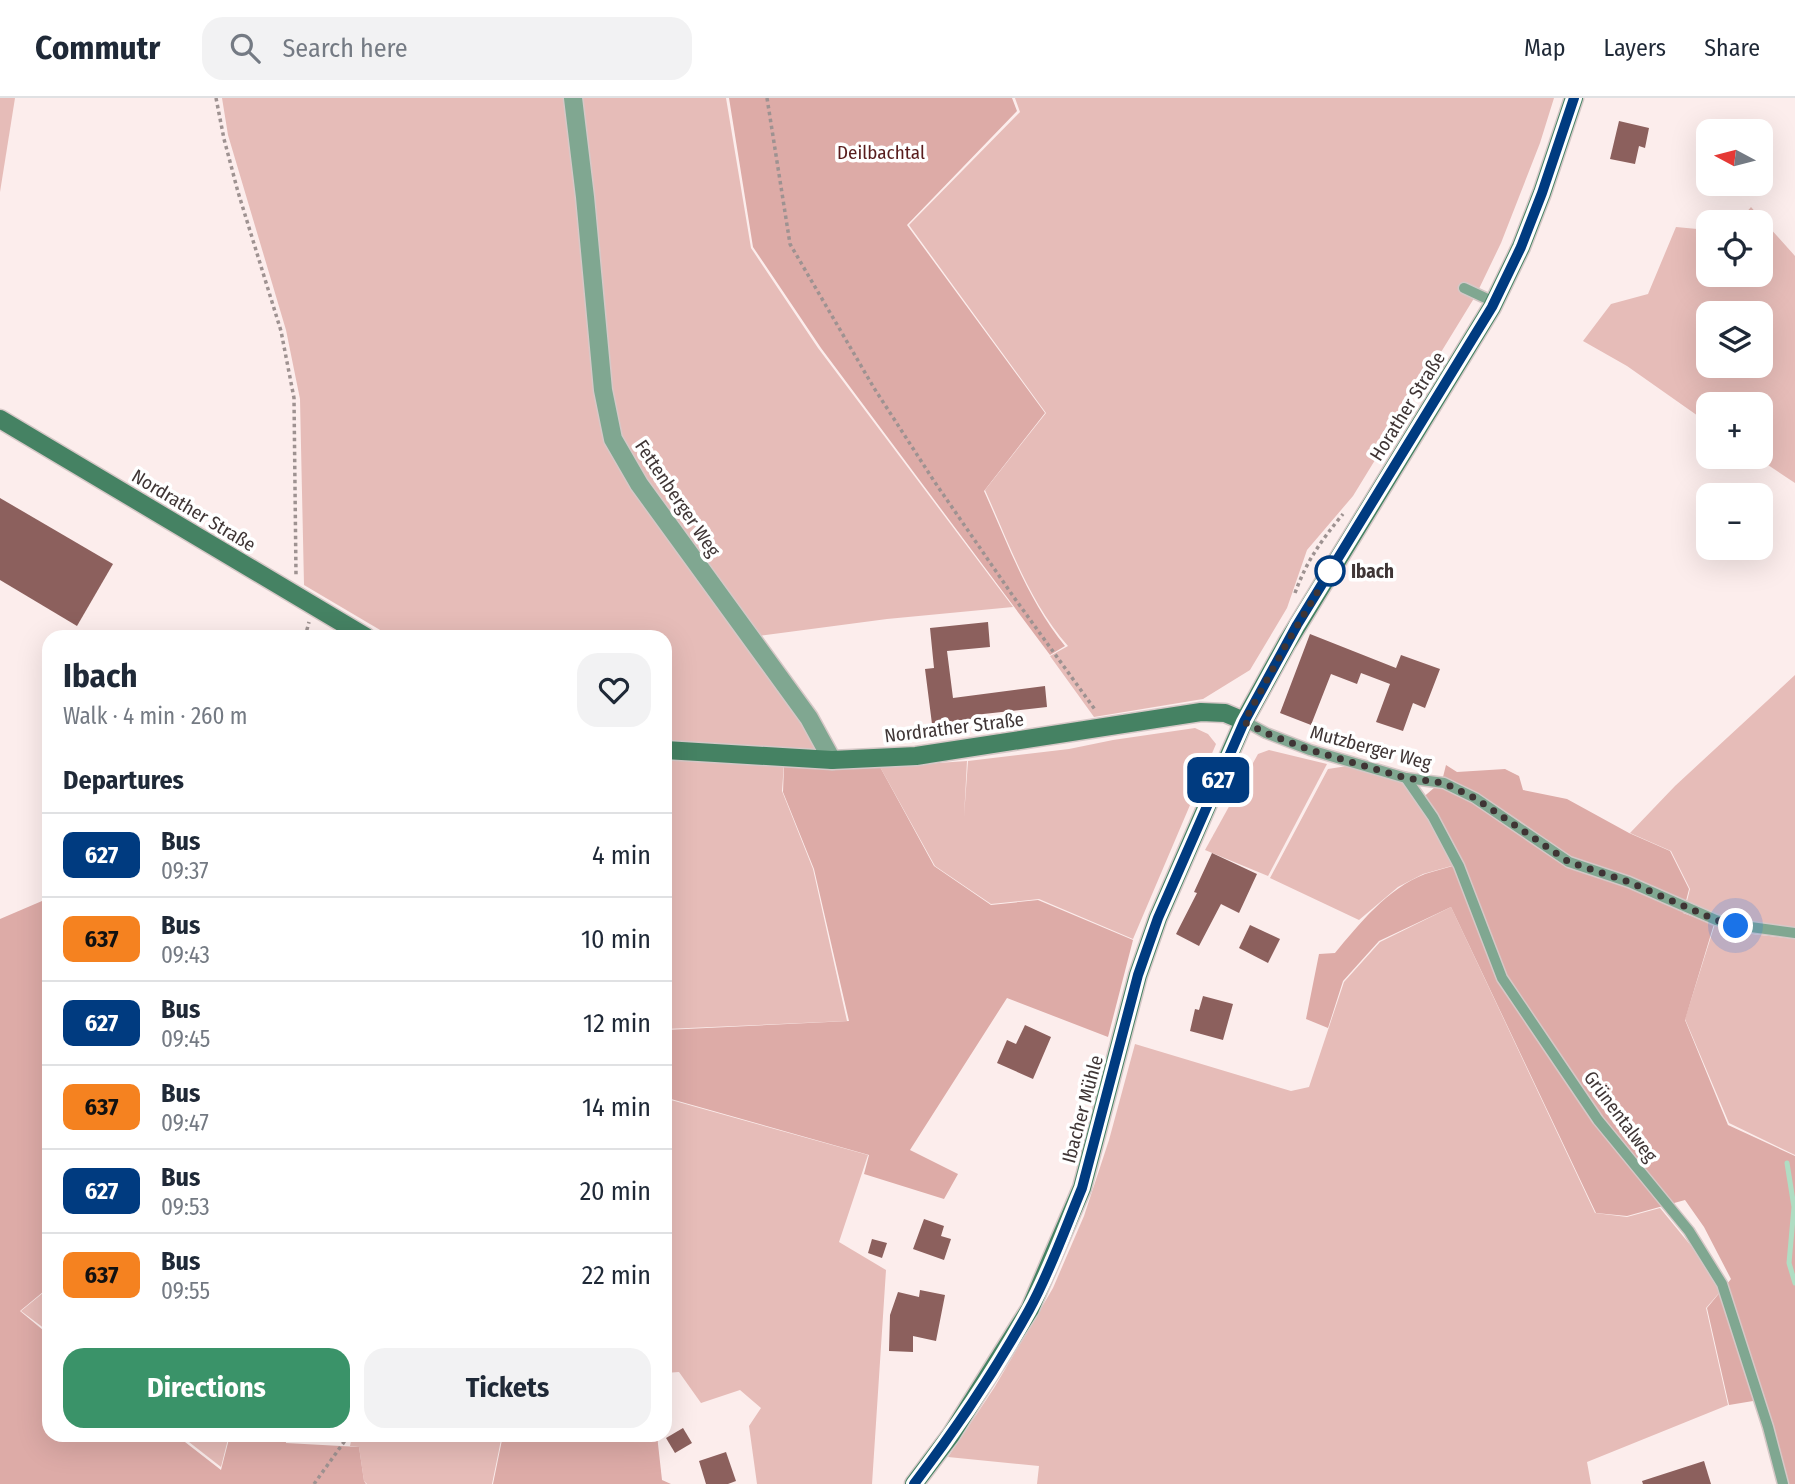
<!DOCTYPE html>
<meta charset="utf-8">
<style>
:root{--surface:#fff;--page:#f2f2f3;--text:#1f2937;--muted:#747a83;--line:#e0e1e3;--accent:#3a9369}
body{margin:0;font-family:"Fira Sans Condensed",sans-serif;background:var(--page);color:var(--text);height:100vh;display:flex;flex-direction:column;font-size:26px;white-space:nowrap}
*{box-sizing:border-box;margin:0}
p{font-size:23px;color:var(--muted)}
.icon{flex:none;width:38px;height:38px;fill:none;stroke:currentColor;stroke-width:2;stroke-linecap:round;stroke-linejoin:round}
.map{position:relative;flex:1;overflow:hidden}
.panel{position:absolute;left:42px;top:532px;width:630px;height:812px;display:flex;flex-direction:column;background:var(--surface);border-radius:21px;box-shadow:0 7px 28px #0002}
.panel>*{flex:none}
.badge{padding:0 14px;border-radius:10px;font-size:24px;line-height:46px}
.needle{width:46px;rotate:277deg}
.buttons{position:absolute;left:1696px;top:21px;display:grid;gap:14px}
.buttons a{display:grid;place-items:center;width:77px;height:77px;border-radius:14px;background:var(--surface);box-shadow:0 7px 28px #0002;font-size:35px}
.you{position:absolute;width:35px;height:35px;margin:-18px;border:5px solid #fff;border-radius:50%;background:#1a73e8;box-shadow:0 0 0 10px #1a73e833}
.map>.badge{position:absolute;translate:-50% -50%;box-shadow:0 0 0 4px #fff}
h2{padding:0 21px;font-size:26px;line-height:63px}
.round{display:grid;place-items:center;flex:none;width:74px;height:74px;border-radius:21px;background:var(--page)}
.headline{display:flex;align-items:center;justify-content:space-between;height:119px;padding:0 21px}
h1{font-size:33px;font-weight:700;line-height:52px}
.action{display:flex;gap:14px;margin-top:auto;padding:14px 21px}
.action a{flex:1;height:80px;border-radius:21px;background:var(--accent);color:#fff;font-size:28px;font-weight:700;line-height:80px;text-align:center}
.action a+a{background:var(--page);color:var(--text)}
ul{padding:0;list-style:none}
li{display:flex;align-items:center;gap:21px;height:84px;padding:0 21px;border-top:2px solid var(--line)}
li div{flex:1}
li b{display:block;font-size:26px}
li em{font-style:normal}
li .badge{min-width:77px;font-weight:700;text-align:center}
header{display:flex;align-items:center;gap:42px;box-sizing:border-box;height:98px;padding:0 35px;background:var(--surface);border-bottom:2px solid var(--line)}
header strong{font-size:33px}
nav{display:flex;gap:38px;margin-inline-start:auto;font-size:24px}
.search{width:490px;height:63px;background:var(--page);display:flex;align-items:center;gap:18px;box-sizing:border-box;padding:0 24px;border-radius:21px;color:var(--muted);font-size:26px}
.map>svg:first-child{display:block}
.green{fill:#e6bcb8;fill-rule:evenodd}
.forest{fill:#ddaba7}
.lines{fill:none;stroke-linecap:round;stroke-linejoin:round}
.stream{stroke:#b0ddc3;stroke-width:5}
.building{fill:#8c605d}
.service-casing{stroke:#d6c8c7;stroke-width:13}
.minor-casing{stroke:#d6c8c7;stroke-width:21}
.secondary-casing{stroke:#d6c8c7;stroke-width:21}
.path{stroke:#9e9291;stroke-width:3.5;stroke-dasharray:3.5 3.5;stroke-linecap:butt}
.service{stroke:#80a791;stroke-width:10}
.minor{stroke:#80a791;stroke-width:18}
.secondary{stroke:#458263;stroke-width:18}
.line-casing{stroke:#fff;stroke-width:16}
.line{stroke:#003b80;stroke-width:10}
.walk{stroke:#3f3535;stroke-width:7;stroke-dasharray:0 12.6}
.stop-dot{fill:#fff;stroke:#003b80;stroke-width:3.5}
.labels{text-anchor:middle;stroke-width:7;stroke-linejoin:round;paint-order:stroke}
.park-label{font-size:19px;fill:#591d1d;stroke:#fff}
.street-label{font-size:19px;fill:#3f3535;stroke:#fff}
.stop-label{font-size:19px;font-weight:bold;fill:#3f3535;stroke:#fff;text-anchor:start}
</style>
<header>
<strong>Commutr</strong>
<div class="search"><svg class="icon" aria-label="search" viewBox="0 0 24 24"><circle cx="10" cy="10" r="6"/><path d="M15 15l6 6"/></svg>Search here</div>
<nav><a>Map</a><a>Layers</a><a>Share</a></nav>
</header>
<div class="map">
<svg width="1795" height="1386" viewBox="0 0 1795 1386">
<rect width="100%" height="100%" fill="#fcedec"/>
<!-- green -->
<g class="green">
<polygon points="0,0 15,0 0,94"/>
<polygon points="222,0 726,0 751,150 818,250 1013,509 887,521 759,538 817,645 816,650 810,653 785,651 782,693 813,771 847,923 665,931 665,539 392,539 304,487 300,301 286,232 228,37"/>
<path d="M1015 0H1554L1540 45 1501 145 1476 197 1353 398 1307 452 1287 510 1250 572 1203 601 1094 619 1050 558 1068 548C1029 504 1009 445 985 392L1046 315 909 127 1020 14Z"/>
<path d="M1751 109 1795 158V385L1756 359H1760V306H1708V325L1627 268 1583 243 1611 206 1648 196 1676 129 1708 132V177H1760V124H1738ZM1708 215H1760V268H1708Z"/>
<polygon points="1795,577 1795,831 1737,823 1717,817 1687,803 1690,791 1671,753 1630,735 1675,688"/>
<polygon points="1195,630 1208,636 1216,646 1133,841 1039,801 991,806 935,768 880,669 967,663 964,719 968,663 1069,651 1113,642"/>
<polygon points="1269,652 1327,666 1268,778 1205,752 1258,656"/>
<polygon points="1347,668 1408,683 1455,767 1423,776 1398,789 1359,822 1270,780 1328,671"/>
<polygon points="1451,809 1595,1115 1627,1119 1660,1110 1692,1149 1720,1194 1706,1210 1728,1307 1587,1364 1591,1386 1037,1386 1039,1368 948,1359 994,1290 1053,1190 1084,1118 1109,1042 1135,946 1291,993 1309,989 1344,884 1380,844"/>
<polygon points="1715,826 1735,834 1795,841 1795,1057 1729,1025 1685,921"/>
<polygon points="671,1002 868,1057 839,1144 886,1172 872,1386 757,1386 749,1328 761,1310 740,1292 701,1305 679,1274 665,1275 665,1019"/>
<polygon points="49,1190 49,1234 21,1213"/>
<polygon points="180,1337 229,1337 221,1369"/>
<polygon points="358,1337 502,1337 492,1386 367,1386 364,1383 359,1349 350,1348 351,1343"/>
</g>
<!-- forest -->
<g class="forest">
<path d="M729 0H1012L1017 13 907 127 1045 315 984 393C1008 446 1028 503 1065 548L1050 557 821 250 753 149Z"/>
<path d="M1446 667 1457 674 1505 671 1519 678 1523 692 1567 701 1629 735 1670 753 1689 791 1683 815 1714 826 1685 922 1728 1027 1795 1058V1386H1789L1765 1301 1729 1307 1707 1210 1731 1181 1704 1129 1685 1102 1627 1118 1596 1115 1451 809 1379 843 1343 883 1328 930 1306 921 1319 856 1335 855C1359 826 1388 790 1425 776 1435 773 1446 770 1456 767L1420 702 1442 683Z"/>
<polygon points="784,669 880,669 934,768 991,807 1038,802 1133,842 1108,939 1007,900 910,1052 958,1076 944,1101 864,1076 869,1057 671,1001 665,1017 665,932 849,923 814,771 783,694"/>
<polygon points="49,800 49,1189 20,1213 49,1237 49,1337 176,1337 221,1372 230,1337 285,1337 286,1345 359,1349 364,1383 366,1386 0,1386 0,821"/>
<polygon points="503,1337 657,1337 662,1382 671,1386 493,1386"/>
</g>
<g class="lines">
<!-- stream -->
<polyline class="stream" points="1787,1065 1794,1109 1789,1165 1795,1185"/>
</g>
<!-- building -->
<g class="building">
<polygon points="1619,23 1649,30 1645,50 1639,48 1635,66 1610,61"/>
<polygon points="0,400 113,466 77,528 0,482"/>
<polygon points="988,524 990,549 947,553 953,600 1045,588 1047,609 974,617 974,621 932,626 925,571 934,570 930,530"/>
<polygon points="1310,536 1396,570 1401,557 1440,571 1425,610 1413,605 1403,633 1376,624 1390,586 1361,575 1357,586 1331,576 1311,627 1280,615"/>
<polygon points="1212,755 1257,776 1239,815 1221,806 1199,848 1176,836 1197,795 1194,794"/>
<polygon points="1250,827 1280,841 1268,865 1239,850"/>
<polygon points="1203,898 1233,906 1223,942 1190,933 1195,911 1199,912"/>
<polygon points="1025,927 1051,939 1033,981 997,965 1007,942 1016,946"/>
<polygon points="924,1121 944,1128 941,1138 951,1141 944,1162 913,1151"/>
<polygon points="872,1141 887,1145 882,1160 868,1155"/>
<polygon points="920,1192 945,1197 936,1243 913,1238 913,1254 889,1253 890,1217 898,1194 919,1199"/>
<polygon points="683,1330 692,1345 675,1355 666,1340"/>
<polygon points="726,1354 736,1383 728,1386 706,1386 699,1363"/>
<polygon points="1704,1363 1711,1386 1643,1386 1642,1383"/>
</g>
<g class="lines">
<!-- service casing -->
<g class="service-casing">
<g id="service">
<polyline points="1464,190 1494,204"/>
<polyline points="1244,623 1266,635 1310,652 1406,680 1444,685 1475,700 1569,764 1629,784 1716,822 1736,827 1795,835"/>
<polyline points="1406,680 1433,719 1459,768 1502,880 1598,1022 1689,1133 1722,1186 1768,1329 1783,1386"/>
</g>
</g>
<!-- minor casing -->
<g class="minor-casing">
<polyline id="minor" points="573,0 585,99 603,292 613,341 639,386 809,620 832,662"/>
</g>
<!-- secondary casing -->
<g class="secondary-casing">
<g id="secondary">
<polyline points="0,321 366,539"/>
<polyline points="665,652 832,662 916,658 1201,614 1225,615 1244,623"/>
<polyline points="914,1386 951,1337 1030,1211 1082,1090 1138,877 1158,820 1244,623 1287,545 1492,209 1521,149 1542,95 1574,0"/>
</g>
</g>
<!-- path -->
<g class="path">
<polyline points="216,0 224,41 238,94 281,233 294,300 296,477"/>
<polyline points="767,0 790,146 874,290 934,383 1013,498 1096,613"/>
<path d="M1295 495C1307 462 1321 443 1343 416"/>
<polyline points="305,539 309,524"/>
<polyline points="314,1386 349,1337"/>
</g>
<!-- service -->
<use href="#service" class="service"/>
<!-- minor -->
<use href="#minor" class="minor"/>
<!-- secondary -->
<use href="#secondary" class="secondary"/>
</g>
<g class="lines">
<!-- line casing -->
<g class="line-casing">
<path id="line" d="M914 1386C956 1331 995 1273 1029 1212 1050 1174 1065 1131 1082 1090L1138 877 1158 820 1244 624 1297 527 1492 209 1521 149 1542 95 1574 0"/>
</g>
<!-- line -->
<use href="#line" class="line"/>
<!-- walk -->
<polyline class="walk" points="1330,473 1287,545 1244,624 1266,635 1310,652 1406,680 1444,685 1475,700 1569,764 1629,784 1716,822 1736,828"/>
</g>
<!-- markers -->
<circle class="stop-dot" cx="1330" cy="473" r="14"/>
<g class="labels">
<!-- park labels -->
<g class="park-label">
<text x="881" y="61">Deilbachtal</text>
</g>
<!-- street labels -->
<g class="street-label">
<text transform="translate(1407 308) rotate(-58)" y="7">Horather Straße</text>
<text transform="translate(678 400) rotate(56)" y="7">Fettenberger Weg</text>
<text transform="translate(194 412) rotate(31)" y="7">Nordrather Straße</text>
<text transform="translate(954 629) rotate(-7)" y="7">Nordrather Straße</text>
<text transform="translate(1371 649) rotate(15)" y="7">Mutzberger Weg</text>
<text transform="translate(1082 1011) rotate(-75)" y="7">Ibacher Mühle</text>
<text transform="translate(1621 1018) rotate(53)" y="7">Grünentalweg</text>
</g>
<!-- stop labels -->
<g class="stop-label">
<text x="1351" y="480">Ibach</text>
</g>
</g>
</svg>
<div class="buttons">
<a><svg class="needle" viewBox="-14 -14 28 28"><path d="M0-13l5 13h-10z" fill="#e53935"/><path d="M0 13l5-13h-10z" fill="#747a83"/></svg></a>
<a><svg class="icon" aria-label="locate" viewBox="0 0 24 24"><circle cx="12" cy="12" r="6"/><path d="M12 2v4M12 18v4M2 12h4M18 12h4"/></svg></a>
<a><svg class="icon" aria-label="layers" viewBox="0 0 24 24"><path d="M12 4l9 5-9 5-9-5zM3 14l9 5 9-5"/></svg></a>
<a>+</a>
<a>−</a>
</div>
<div class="you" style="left:1736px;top:828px"></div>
<b class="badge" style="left:1218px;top:682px;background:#003b80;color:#fff">627</b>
<section class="panel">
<div class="headline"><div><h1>Ibach</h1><p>Walk · 4 min · 260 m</p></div><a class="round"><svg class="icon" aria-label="heart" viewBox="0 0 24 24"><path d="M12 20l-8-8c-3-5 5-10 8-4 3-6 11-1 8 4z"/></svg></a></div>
<h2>Departures</h2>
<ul>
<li><span class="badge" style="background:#003b80;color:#fff">627</span><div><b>Bus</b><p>09:37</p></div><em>4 min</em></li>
<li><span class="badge" style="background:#f58220;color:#111">637</span><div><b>Bus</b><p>09:43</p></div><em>10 min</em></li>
<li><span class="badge" style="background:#003b80;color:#fff">627</span><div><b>Bus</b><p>09:45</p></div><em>12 min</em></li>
<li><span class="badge" style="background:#f58220;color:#111">637</span><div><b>Bus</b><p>09:47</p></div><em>14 min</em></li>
<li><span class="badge" style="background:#003b80;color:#fff">627</span><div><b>Bus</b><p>09:53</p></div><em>20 min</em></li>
<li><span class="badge" style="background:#f58220;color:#111">637</span><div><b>Bus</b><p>09:55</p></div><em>22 min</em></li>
</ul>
<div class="action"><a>Directions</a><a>Tickets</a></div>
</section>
</div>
